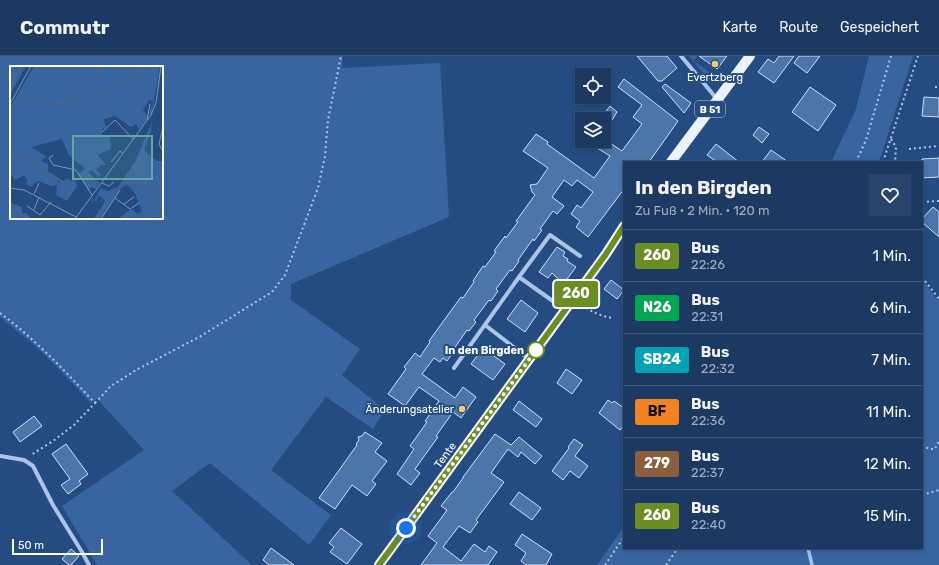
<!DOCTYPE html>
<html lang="de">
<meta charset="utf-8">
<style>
:root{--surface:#1b3961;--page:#28446a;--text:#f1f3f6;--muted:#a0acbd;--line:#395376}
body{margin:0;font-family:Rubik,sans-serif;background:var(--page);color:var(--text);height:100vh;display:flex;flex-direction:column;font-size:15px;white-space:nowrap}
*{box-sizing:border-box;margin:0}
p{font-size:13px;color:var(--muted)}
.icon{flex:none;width:22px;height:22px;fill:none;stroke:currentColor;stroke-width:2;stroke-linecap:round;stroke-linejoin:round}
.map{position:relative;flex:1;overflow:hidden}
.side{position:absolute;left:623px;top:105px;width:300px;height:388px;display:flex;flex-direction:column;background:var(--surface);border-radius:0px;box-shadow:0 2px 6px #0003,0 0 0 1px var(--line)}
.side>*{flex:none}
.badge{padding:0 8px;border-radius:3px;font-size:14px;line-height:26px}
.buttons{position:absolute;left:575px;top:12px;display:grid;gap:8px}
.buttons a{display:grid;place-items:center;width:36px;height:36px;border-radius:0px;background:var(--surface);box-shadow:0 2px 6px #0003,0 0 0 1px var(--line);font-size:20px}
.scale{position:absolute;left:12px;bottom:10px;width:91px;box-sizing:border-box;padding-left:4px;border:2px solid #fff;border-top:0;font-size:11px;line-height:14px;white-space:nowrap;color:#fff;-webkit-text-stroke:3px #244c81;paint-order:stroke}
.you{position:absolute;width:20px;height:20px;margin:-10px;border:3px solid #fff;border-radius:50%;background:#1a73e8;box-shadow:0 0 0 6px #1a73e833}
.map>.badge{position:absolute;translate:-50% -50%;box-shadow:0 0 0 2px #fff}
.round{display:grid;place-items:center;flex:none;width:42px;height:42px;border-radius:0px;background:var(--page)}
.headline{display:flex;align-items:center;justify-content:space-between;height:68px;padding:0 12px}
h1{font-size:19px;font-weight:700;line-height:30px}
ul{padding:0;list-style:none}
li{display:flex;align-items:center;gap:12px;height:52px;padding:0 12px;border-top:1px solid var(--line)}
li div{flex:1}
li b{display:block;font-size:15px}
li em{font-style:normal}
li .badge{min-width:44px;font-weight:700;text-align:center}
header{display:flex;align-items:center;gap:24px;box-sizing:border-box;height:56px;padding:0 20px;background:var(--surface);border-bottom:1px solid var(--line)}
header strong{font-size:19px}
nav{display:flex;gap:22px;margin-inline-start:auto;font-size:14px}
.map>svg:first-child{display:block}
.green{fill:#38659f;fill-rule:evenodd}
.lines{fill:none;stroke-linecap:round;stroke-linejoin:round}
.stream{stroke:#9fc0e8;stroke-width:3.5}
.building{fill:#4c75aa;stroke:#cee0f5}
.path{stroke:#abc5e7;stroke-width:2;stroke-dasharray:2 3;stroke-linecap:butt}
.street{stroke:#abc5e7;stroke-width:4}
.primary{stroke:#ecf3fd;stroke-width:10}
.line-casing{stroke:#fff;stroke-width:9}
.line{stroke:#6b8e23;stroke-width:6}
.walk{stroke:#fff;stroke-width:4;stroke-dasharray:0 7.2}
.poi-dot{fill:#f2cc6e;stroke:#244c81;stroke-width:1.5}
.stop-dot{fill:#fff;stroke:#6b8e23;stroke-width:2}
.labels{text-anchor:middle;stroke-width:4;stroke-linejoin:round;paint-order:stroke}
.shield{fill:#244c81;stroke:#bdc9d9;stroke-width:1}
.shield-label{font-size:10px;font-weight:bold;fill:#fff}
.poi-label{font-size:11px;fill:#fff;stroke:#244c81}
.stop-label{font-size:11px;font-weight:bold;fill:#fff;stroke:#244c81;text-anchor:end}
.street-label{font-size:11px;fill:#fff;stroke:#244c81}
.inset-river{fill:none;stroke:#48658c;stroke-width:2}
.inset-road{fill:none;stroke:#7c94b3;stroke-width:1}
.view{fill:#63a6a1;fill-opacity:0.15;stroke:#63a6a1;stroke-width:2}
.inset-edge{fill:none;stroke:#fff;stroke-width:2}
</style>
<header>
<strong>Commutr</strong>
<nav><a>Karte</a><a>Route</a><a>Gespeichert</a></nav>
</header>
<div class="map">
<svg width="939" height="509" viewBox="0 0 939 509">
<rect width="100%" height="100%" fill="#244c81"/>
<!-- green -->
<g class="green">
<path d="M0 0H343L342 12 440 7 449 161 291 228V244L360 293 342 319 385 354 373 373 326 341 271 414 331 459 309 489 210 407 172 435 252 509H97L62 450 144 394 97 343 91 347 56 310 32 287 0 261ZM11 11H162V162H11Z"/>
<polygon points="689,0 697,0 694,5 717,22 712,28"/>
<polygon points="869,0 913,0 879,106 831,106 856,53"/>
<polygon points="922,222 934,240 939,245 939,509 597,509 624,471 624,492 922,492"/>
</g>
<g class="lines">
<!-- stream -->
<polyline class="stream" points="808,492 812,509"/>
</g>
<!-- building -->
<g class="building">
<polygon points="637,0 667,0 677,12 662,25 658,25"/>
<polygon points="699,0 727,0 717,13"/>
<polygon points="779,0 794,0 774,27 758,16 768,3 774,7"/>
<polygon points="799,0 820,0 807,17 794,7"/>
<polygon points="624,23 678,65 649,106 624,106 624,133 588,181 576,171 580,165 571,158 577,149 581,152 593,136 577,124 572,130 564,124 552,141 564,150 557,158 553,155 540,173 542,174 534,185 533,183 518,204 519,205 512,215 510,214 496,233 498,235 491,245 489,244 474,264 476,266 469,275 467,274 453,294 454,295 447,305 443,302 440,306 434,302 422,318 455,342 463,331 476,341 461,362 453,356 436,380 438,381 415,413 420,417 411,429 397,418 414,393 410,390 427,366 425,365 439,345 419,331 405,350 388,338 406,313 404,311 415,297 420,301 430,286 429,285 461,241 463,242 474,226 473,225 483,210 485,211 496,196 494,195 505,180 506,182 518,166 516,165 535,139 532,136 530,129 537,128 548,112 523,95 536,78 548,86 547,88 594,122 610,100 586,85 607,85 622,95 642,68 633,61 642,49 618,31"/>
<polygon points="665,28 691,47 684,57 662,31"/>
<polygon points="810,31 836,49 818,75 792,56"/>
<polygon points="924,41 939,42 939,61 922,60"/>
<polygon points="610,50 617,56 612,64 604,58"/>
<polygon points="759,71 769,78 762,87 753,79"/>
<polygon points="716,88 739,106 717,106 707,99"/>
<polygon points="771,94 788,106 762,106"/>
<polygon points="939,102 939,121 922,122 922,103"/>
<polygon points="933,151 939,156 939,181 922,166 922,163"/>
<polygon points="557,191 565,196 563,200 568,203 567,205 576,211 564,227 556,221 552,217 548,222 539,216"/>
<polygon points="611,224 624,234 617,243 604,233"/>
<polygon points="521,244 538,257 525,276 507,263"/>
<polygon points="483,292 505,308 493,324 471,308"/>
<polygon points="566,313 582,324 572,338 557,327"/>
<polygon points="608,344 612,347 614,345 624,352 624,369 620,374 599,357"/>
<polygon points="519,345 542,363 536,371 513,354"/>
<polygon points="34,360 42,370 20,386 13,376"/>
<polygon points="365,376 382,387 375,396 387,405 372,425 376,428 367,440 352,429 335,453 319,442 357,389 356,388 359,384 358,381 362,380"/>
<polygon points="495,378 511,389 519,381 542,400 535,408 521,396 518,401 508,393 491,417 504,426 476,464 478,466 470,477 459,470 443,491 461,505 474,488 485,496 489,490 497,496 488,509 421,509 437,487 428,480 447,454 441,450 452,436 453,436 463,422 463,421"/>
<polygon points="574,383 583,389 575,400 588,410 579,422 570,415 563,424 552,415 569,392 568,391"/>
<polygon points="66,388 88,418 79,425 81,428 68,438 61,429 70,423 52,398"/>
<polygon points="519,436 541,452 532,464 510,448"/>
<polygon points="341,472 362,488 347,508 330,496 334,491 329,487"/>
<polygon points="522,478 552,498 546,509 526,509 521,505 526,497 515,489"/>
<polygon points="271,492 294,509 269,509 263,504"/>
<polygon points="71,493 79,500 71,509 69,509 62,503"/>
</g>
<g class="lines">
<!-- path -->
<g class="path">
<polyline points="935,31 939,31"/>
<polyline points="891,83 896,91 895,106"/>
<polyline points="909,93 939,90"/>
<polyline points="856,106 866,84 891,0"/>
<polyline points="883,106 918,0"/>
<polyline points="922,146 939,145"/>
<polyline points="922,221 939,243"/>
<path d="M582 249C592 256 602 261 614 262"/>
<path d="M0 257C35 283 65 315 95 347L74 369 53 385 31 399"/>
<polyline points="95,347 111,330 136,314 201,280 272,236 285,219 318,132 325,100 328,64 341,0"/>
<polyline points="922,389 929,393 935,393 939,385"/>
<polyline points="922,439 939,434"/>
<polyline points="605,509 624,481"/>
<polyline points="666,509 678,492"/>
</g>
<!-- street -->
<g class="street">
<polyline points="681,0 717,43"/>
<polyline points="519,221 564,253"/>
<polyline points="485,269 529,303"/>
<polyline points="454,312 519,221 550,179 580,200"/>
<polyline points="0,400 24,404 33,410 53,449 82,496 89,509"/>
</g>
<!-- primary -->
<g class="primary">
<polyline points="671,106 750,0"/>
<polyline points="379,509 606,198 624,170"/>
</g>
</g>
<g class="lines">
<!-- line casing -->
<g class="line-casing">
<polyline id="line" points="379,509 606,198 624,170"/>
</g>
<!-- line -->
<use href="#line" class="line"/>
<!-- walk -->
<polyline class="walk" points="406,472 536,294"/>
</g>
<!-- markers -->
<g class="poi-dot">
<circle cx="715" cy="8" r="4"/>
<circle cx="462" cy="353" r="4"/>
</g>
<circle class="stop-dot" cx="536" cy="294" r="8"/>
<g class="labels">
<!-- shield labels -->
<rect class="shield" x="695" y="45" width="30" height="16" rx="3"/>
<g class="shield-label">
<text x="710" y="57">B 51</text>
</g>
<!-- poi labels -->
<g class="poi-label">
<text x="715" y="25">Evertzberg</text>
<text x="454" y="357" text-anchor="end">Änderungsatelier</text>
</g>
<!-- stop labels -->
<g class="stop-label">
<text x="524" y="298">In den Birgden</text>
</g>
<!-- street labels -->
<g class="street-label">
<text transform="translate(445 399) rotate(-54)" y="4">Tente</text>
</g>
</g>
<!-- overview -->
<g transform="translate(10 10)">
<rect width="153" height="153" fill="#244c81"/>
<path d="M0 0H16L0 29ZM24 0H150L142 46 138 51 143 35 139 34 133 44 137 50 136 55 129 63 126 58 121 61 105 50 94 53 96 61 92 63V70H100L101 83 88 89 96 99H91L86 104 91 108 89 111 81 104 78 106 90 117 86 123 82 121 78 124 68 108 75 103 59 89 52 73 21 81 36 90 31 95 38 98V106L45 109 49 117 58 112 61 115 65 114 67 120 57 135 46 129 47 119 41 120 28 115 21 121 16 118 18 115 14 109 5 114 0 107V41ZM142 55 141 66 134 84 147 95H153V153H108L121 143 128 148 132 145 125 127 117 119 111 122 90 153H84L95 135 93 133 91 136H90L93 132 89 130 86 135 83 132 84 135 81 134 83 132 85 133 91 122 98 125 108 121 126 94ZM0 137 12 141V148L16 147 22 153H0Z" fill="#38659f"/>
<path class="inset-river" d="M118 15 126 11 133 0M0 23 11 0M11 33 18 31 39 38 55 37 86 13 90 6 89 0M63 33 69 40 77 39 95 25 118 16M0 86 29 99 37 109 45 111 58 120M130 99 132 116 139 120 149 133M122 118 141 122M140 134 153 133"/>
<path class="inset-road" d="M0 38 21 0M137 54 140 38M153 61 149 78 153 86M92 66 105 54 123 73M43 89 39 92 43 99 66 104 82 129M101 96 110 85 112 87M92 117 99 120 104 116M0 122 14 124 66 151M24 128 29 117M105 132 120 143 129 137M114 138 124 131M17 140 30 149 41 136M24 144 29 131M65 153 141 49 146 37 151 0M91 153 110 124"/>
<path class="view" d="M63 70H142V113H63Z"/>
<rect width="153" height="153" class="inset-edge"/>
</g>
</svg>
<div class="buttons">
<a><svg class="icon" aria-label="locate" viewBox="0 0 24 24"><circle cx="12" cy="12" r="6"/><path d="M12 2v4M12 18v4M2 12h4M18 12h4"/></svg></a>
<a><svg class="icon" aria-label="layers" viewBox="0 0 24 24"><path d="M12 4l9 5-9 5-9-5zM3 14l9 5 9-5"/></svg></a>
</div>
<div class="scale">50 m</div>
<div class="you" style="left:406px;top:472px"></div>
<b class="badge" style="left:576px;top:238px;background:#6b8e23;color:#fff">260</b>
<section class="side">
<div class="headline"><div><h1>In den Birgden</h1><p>Zu Fuß · 2 Min. · 120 m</p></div><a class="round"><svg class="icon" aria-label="heart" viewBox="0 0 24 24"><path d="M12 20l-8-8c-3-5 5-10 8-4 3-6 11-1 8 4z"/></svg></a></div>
<ul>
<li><span class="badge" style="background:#6b8e23;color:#fff">260</span><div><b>Bus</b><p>22:26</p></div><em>1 Min.</em></li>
<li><span class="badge" style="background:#00a651;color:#fff">N26</span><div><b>Bus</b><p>22:31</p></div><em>6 Min.</em></li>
<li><span class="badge" style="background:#00a3b4;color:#fff">SB24</span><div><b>Bus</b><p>22:32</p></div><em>7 Min.</em></li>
<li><span class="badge" style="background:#f58220;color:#111">BF</span><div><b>Bus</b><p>22:36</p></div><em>11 Min.</em></li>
<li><span class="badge" style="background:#8b5e3c;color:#fff">279</span><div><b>Bus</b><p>22:37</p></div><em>12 Min.</em></li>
<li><span class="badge" style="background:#6b8e23;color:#fff">260</span><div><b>Bus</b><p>22:40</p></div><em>15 Min.</em></li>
</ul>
</section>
</div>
